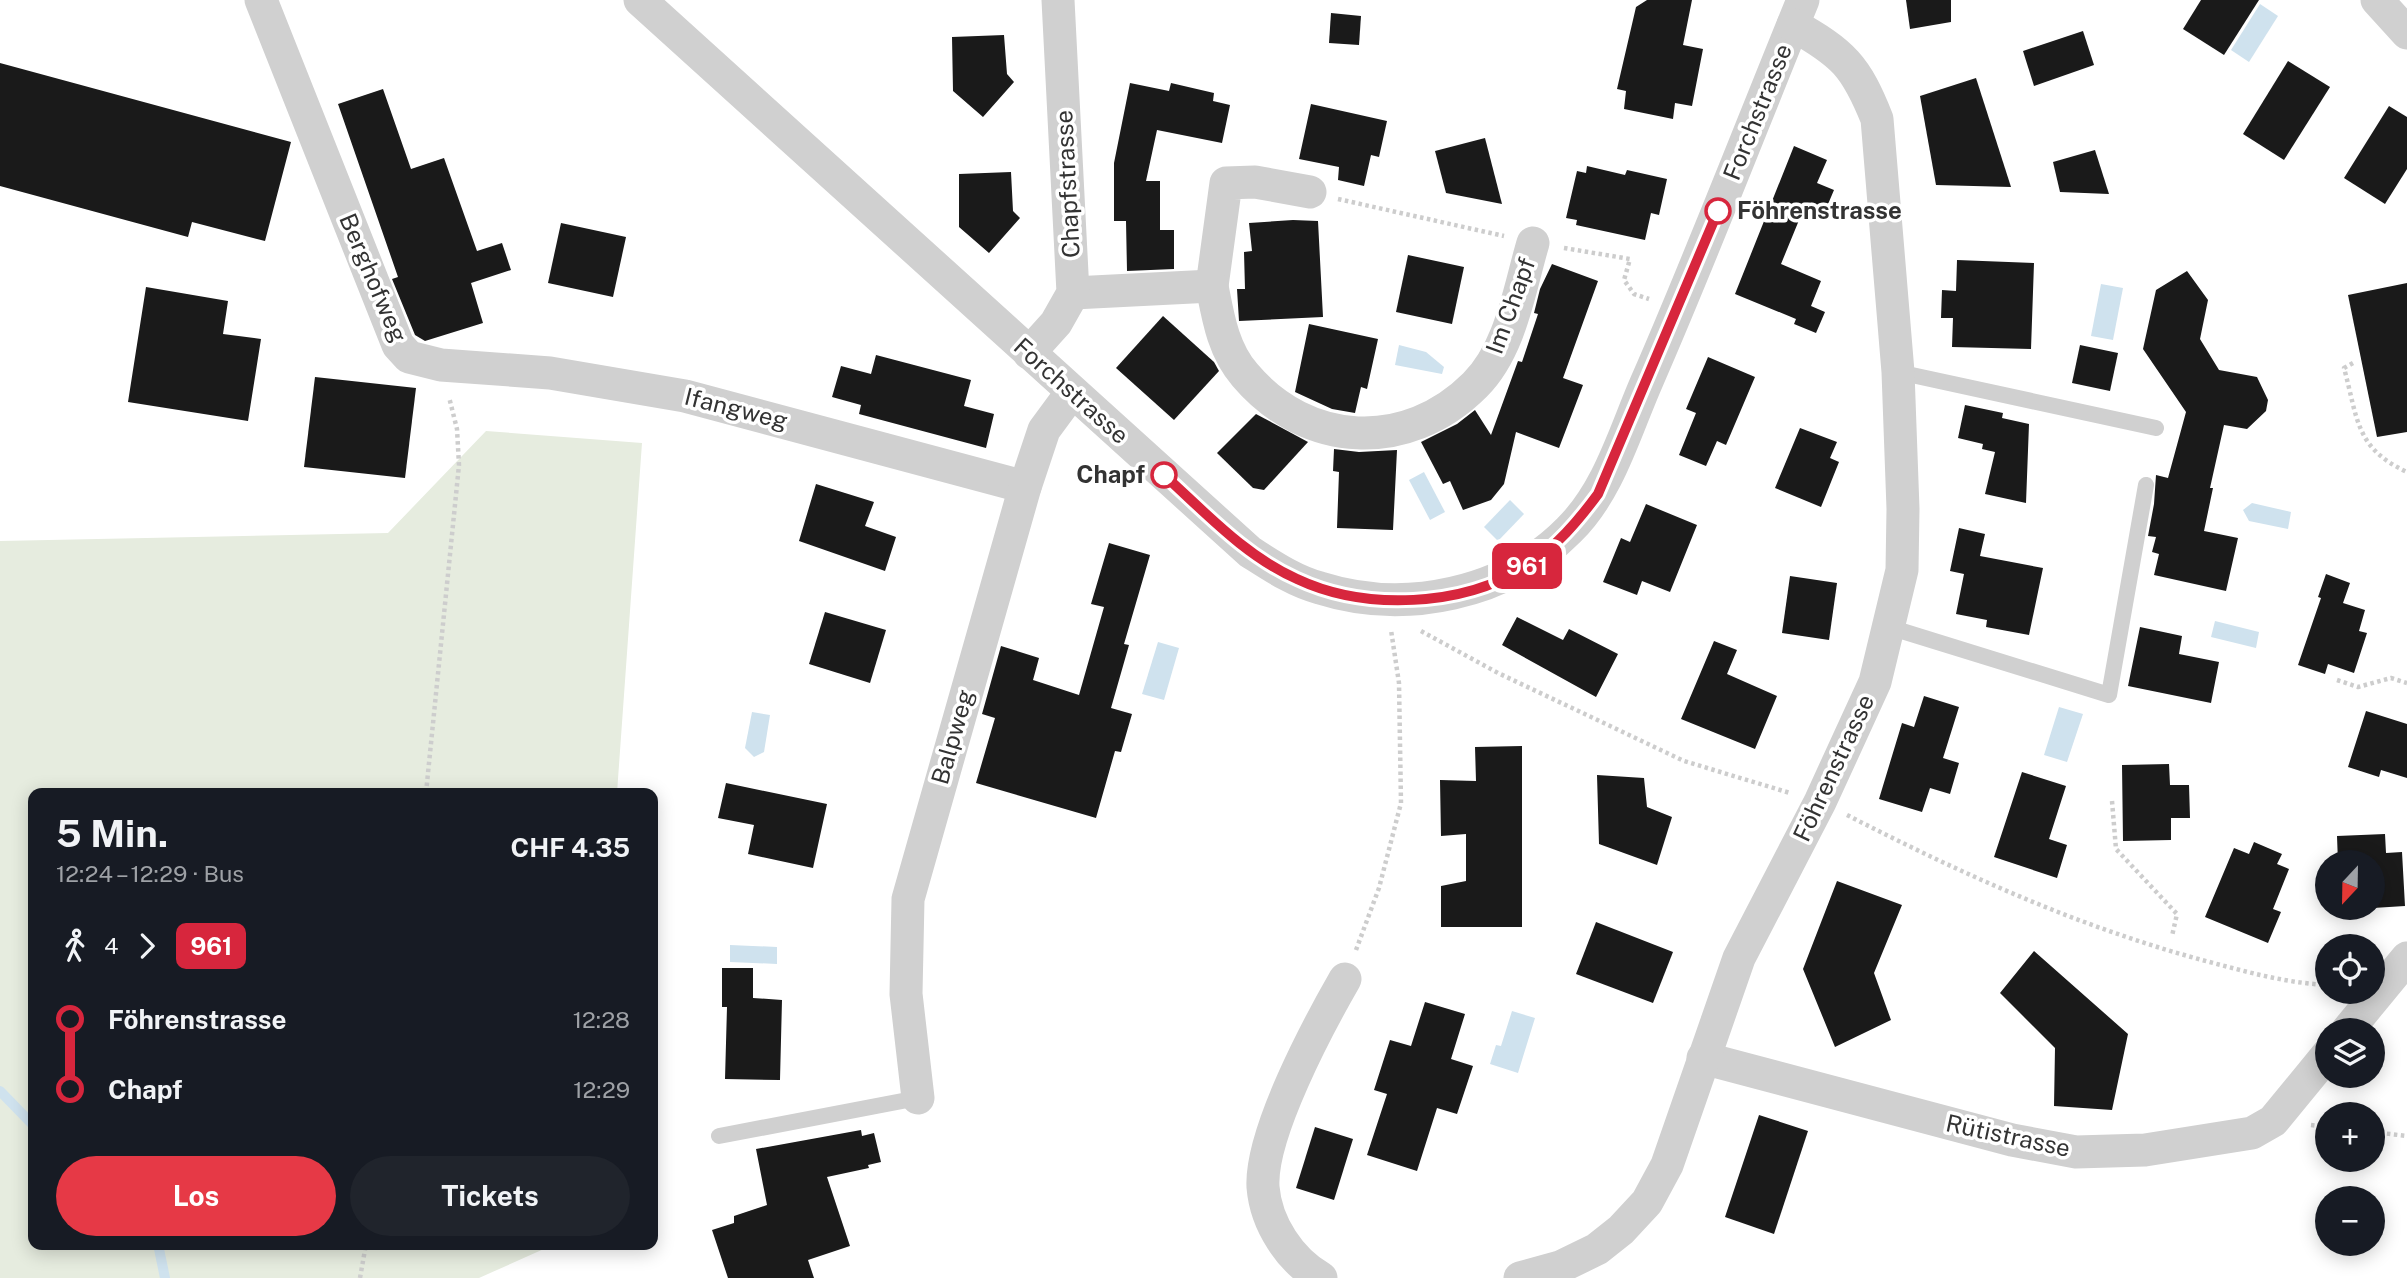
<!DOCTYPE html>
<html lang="de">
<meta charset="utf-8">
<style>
:root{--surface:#171b24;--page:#20242c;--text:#f1f3f6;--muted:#9ea1a6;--accent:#e63946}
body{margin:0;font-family:"Public Sans",sans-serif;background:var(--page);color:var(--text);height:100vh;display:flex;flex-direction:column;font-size:26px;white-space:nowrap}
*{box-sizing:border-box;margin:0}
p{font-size:23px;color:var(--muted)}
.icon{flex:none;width:38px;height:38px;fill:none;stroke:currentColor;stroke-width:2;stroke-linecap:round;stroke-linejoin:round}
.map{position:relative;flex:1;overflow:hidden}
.side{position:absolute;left:28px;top:788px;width:630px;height:462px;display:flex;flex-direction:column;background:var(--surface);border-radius:14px;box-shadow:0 4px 18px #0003}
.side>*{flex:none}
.badge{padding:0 14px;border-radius:10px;font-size:24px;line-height:46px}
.needle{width:46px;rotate:202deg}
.controls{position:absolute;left:2315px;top:850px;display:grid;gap:14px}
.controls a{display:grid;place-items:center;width:70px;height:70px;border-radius:50%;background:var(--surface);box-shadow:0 4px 18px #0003;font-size:35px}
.map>.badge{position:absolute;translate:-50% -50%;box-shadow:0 0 0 4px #fff}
.legs{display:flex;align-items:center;gap:10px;height:77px;padding:0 28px;font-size:23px}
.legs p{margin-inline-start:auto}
.head{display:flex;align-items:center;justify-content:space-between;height:119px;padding:0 28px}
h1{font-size:38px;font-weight:700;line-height:52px}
.cta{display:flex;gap:14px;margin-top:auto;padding:14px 28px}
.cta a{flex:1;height:80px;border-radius:42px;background:var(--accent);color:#fff;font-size:28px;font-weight:700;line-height:80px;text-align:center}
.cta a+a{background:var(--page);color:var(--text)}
ul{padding:0 28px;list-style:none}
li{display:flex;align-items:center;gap:24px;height:70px;font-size:26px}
li i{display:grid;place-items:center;width:10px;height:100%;margin:0 9px;background:currentColor}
li i::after{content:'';width:18px;height:18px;margin:-9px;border:5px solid;border-radius:50%;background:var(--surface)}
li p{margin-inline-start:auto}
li:first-child i{background:linear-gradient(#0000 50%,currentColor 0)}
li:last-child i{background:linear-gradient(currentColor 50%,#0000 0)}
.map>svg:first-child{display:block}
.green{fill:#e6ecdf}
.water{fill:#cfe2ee}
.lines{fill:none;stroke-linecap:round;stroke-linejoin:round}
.stream{stroke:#cfe2ee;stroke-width:10}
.building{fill:#1a1a1a}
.path{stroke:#cdcdcd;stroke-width:4.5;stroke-dasharray:3.5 3.5;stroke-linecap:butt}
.service{stroke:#d0d0d0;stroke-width:16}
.minor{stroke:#d0d0d0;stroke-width:33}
.line-1-casing{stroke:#fff;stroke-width:16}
.line-1{stroke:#d7263d;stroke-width:10}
.stop-1-dot{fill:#fff;stroke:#d7263d;stroke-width:3.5}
.labels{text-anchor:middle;stroke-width:7;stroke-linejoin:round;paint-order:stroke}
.street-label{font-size:24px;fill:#333;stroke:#fff}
.stop-label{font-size:24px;font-weight:bold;fill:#333;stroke:#fff;text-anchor:start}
</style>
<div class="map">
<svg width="2407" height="1278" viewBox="0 0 2407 1278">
<rect width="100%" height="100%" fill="#fff"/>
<!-- green -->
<polygon class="green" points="486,431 642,443 617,793 33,793 33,1244 555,1244 479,1278 0,1278 0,541 388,533"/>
<!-- water -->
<g class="water">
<polygon points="2260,4 2278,16 2249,62 2231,50"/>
<polygon points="2101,284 2123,288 2113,340 2091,336"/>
<polygon points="1399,345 1426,352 1444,367 1442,374 1395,365"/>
<polygon points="1424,472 1445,512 1430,520 1409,480"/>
<polygon points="1510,500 1524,514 1498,541 1484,527"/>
<polygon points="2252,503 2291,512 2288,529 2249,521 2243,510"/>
<polygon points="2215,621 2259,632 2256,648 2211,637"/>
<polygon points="1158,642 1179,648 1164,700 1142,694"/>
<polygon points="2059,707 2083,714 2067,762 2044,755"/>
<polygon points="752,712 770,715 764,752 754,757 745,748"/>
<polygon points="730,945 777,947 777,964 730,962"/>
<polygon points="1512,1011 1535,1018 1518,1073 1490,1064 1496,1045 1501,1046"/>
</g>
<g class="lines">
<!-- stream -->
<g class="stream">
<polyline points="0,1091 33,1125"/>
<polyline points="158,1244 165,1278"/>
</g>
</g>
<!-- building -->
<g class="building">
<polygon points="1647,0 1692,0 1683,45 1703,49 1692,106 1675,103 1673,119 1624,109 1626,91 1617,89 1636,7"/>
<polygon points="1906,0 1951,0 1951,22 1910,29"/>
<polygon points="2201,0 2259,0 2224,55 2183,29"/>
<polygon points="1331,13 1361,16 1359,45 1329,43"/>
<polygon points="2083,31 2094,65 2034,86 2023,51"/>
<polygon points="1004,35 1007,74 1014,82 983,117 953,91 952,37"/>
<polygon points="2288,61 2330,87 2284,160 2243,134"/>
<polygon points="0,63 291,142 265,241 192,222 188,237 0,186"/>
<polygon points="1976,78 2011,187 1936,185 1920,96"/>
<polygon points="1130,83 1169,91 1171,83 1214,93 1213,101 1230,105 1222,143 1157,130 1146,181 1160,181 1160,230 1174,230 1174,269 1127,271 1126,221 1114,221 1114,163"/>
<polygon points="383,89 411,169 444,158 477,251 502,243 511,270 471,283 483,323 425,341 415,335 392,279 398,277 338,104"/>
<polygon points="1311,104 1387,121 1379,157 1371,155 1364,186 1338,180 1339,167 1299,159"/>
<polygon points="2389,106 2407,117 2407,169 2385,204 2344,178"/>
<polygon points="1485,138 1502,204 1446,193 1435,151"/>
<polygon points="1794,146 1827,160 1817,183 1834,190 1823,216 1804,208 1781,264 1821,281 1811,306 1825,312 1816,333 1794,324 1796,319 1735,294"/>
<polygon points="2095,150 2109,194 2060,192 2053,162"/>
<polygon points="1587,166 1625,175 1627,170 1667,179 1659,215 1651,213 1645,240 1576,225 1577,220 1566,218 1577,171 1586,173"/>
<polygon points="1011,172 1013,211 1020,218 989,253 959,227 959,174"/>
<polygon points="1293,220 1318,221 1323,317 1239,321 1237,289 1245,289 1244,252 1252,251 1249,223"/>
<polygon points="561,223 626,237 613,297 548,283"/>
<polygon points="1408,255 1464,267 1452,324 1396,312"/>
<polygon points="1957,260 2034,263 2031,349 1952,347 1953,318 1941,318 1942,290 1956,291"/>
<polygon points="1552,264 1598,281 1563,378 1583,385 1559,448 1516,432 1504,484 1491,500 1463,510 1450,481 1443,484 1421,442 1457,424 1475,410 1491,435 1518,361 1522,362 1538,314 1534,313 1540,289"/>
<polygon points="2187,271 2208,300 2200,339 2219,370 2257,377 2268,400 2266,411 2247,429 2224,425 2210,488 2213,488 2204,531 2238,538 2226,591 2154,575 2159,554 2152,552 2156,537 2148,536 2154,504 2156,475 2168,478 2186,412 2143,349 2156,290"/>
<polygon points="2407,283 2407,432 2377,437 2348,295"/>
<polygon points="146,287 228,301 223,334 261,339 248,421 128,402"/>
<polygon points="1163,316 1214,362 1219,371 1174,420 1116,368"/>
<polygon points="1309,324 1378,339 1367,389 1361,387 1355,413 1332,409 1295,392"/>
<polygon points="2080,345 2118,353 2110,391 2072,383"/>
<polygon points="876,355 971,380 964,406 994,414 986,448 859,414 861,405 832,397 841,366 871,374"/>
<polygon points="1708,357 1755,377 1726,445 1717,441 1706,466 1679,455 1696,413 1686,409"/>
<polygon points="315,377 416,388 405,478 304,467"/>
<polygon points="1965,405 2003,413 2002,418 2029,424 2026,503 1985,494 1995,452 1982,449 1983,444 1958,438"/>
<polygon points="1256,414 1308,442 1264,490 1253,488 1217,453"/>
<polygon points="1800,428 1837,442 1830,458 1839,462 1821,507 1775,488"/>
<polygon points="1334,449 1359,452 1397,450 1393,530 1337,528 1339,472 1333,471"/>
<polygon points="816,484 874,502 865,526 896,537 885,571 799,541"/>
<polygon points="1646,504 1697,525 1670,592 1642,581 1637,595 1603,582 1621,538 1630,542"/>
<polygon points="1959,528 1985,534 1980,556 2043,568 2029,635 1986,627 1987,620 1956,614 1964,574 1950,571"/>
<polygon points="1109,543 1150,555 1124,644 1129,645 1111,708 1132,714 1121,752 1115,751 1096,818 976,783 995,718 982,714 1001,646 1039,658 1033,680 1079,695 1104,607 1091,604"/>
<polygon points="2326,574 2350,583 2343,603 2365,610 2359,631 2367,633 2354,673 2328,664 2325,674 2298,665 2321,598 2318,597"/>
<polygon points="1790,576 1837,583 1829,640 1782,633"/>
<polygon points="825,612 886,630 870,683 809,664"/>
<polygon points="1517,617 1563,640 1569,629 1618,654 1596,697 1502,645"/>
<polygon points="2140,627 2182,636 2179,654 2219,662 2211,703 2128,686"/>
<polygon points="1714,641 1737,650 1727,674 1777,696 1755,749 1681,719"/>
<polygon points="1924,696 1959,707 1943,758 1959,763 1950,794 1930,788 1922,812 1879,799 1902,723 1914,727"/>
<polygon points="2366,711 2407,724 2407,778 2381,770 2379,777 2348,767"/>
<polygon points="1522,746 1522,927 1441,927 1441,886 1466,881 1466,834 1441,836 1440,780 1476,781 1475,747"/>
<polygon points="2169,764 2170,785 2189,785 2190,818 2171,818 2171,840 2123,841 2122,765"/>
<polygon points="2022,772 2066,786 2049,839 2067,845 2057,878 1994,857"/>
<polygon points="1597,775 1644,778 1647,807 1672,817 1657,865 1599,844"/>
<polygon points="726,783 827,804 813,868 748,854 754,825 718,818"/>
<polygon points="2385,834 2386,853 2402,852 2405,906 2373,908 2373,863 2338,863 2337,836"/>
<polygon points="2254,842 2282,854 2277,864 2289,869 2273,909 2281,912 2268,943 2205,917 2234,848 2249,854"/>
<polygon points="1837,881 1902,905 1874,973 1891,1020 1835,1047 1803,969"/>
<polygon points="1596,922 1673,952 1653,1003 1576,974"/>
<polygon points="2034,951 2128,1034 2112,1110 2054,1106 2055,1048 2000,993"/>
<polygon points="722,968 753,968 753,998 782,1000 780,1080 725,1079 727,1007 722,1007"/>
<polygon points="1425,1002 1465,1014 1451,1059 1473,1066 1457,1114 1437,1108 1417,1171 1367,1155 1387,1094 1374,1090 1390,1040 1411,1046"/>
<polygon points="1759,1115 1808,1131 1774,1234 1725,1217"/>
<polygon points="1315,1127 1353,1139 1334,1200 1296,1188"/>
<polygon points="861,1130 862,1136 874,1133 881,1162 868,1165 869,1168 827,1177 850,1246 808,1260 814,1278 728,1278 712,1230 734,1223 734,1216 767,1205 756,1149"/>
</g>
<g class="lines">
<!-- path -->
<g class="path">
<polyline points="1338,199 1504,236"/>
<polyline points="1564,248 1630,259 1624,280 1634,294 1649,299"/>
<path d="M2353 363 2344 368C2358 419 2355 448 2407 472"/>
<polyline points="1421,631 1498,673 1684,761 1790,793"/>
<polyline points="2337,680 2358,687 2391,678 2407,683"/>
<polyline points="426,793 459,465 457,429 449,397"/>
<polyline points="2112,801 2116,849 2177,914 2172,936"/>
<path d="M1847 815C1962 874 2077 926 2202 960 2244 971 2284 983 2328 985"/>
<polyline points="1356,950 1379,888 1401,803 1399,683 1391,630"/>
<polyline points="2311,1125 2328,1127"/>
<polyline points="2373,1132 2407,1136"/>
<polyline points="360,1278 366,1244"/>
</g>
<!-- service -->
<g class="service">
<polyline points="1898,372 2156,428"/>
<polyline points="1889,627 2109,695 2146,485"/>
<polyline points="719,1136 918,1098"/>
</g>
<!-- minor -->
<g class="minor">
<polyline points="261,0 398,345 409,357 441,365 550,373 685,396 1025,487"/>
<path d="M640 0 1250 552C1272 566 1294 581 1320 588 1405 615 1506 594 1569 530 1609 491 1625 431 1647 381 1702 255 1751 127 1803 0"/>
<polyline points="2377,0 2407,33"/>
<polyline points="1212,286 1226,183 1255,182 1310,192"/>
<path d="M1073 293 1212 286C1218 317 1223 350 1245 375 1307 448 1407 453 1475 385 1511 349 1519 290 1533 243"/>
<polyline points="1029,353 1056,323 1073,293 1058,0"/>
<polyline points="2347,1031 2407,958"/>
<polyline points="1703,1058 2012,1140 2076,1152 2145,1150 2252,1133 2273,1121 2328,1054"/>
<polyline points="918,1098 906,994 908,899 1025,487 1044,430 1072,392"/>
<path d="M1321 1278C1290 1260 1266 1224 1263 1187 1260 1134 1318 1026 1345 979"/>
<path d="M1520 1278 1560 1267 1597 1249 1621 1230 1647 1202 1667 1165 1739 958 1820 802 1875 682 1902 570 1903 509 1898 372 1877 119C1856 66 1843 53 1793 25"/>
</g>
</g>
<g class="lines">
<!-- line-1 casing -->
<g class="line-1-casing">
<path id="line-1" d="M1164 475C1205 512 1245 556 1297 579 1365 611 1463 607 1527 566 1556 547 1578 521 1598 494L1718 211"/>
</g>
<!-- line-1 -->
<use href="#line-1" class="line-1"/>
</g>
<!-- markers -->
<g class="stop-1-dot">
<circle cx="1718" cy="211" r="12"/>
<circle cx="1164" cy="475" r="12"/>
</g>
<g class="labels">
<!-- street labels -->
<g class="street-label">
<text transform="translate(1758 112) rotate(-68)" y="8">Forchstrasse</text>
<text transform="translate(1068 184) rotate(-93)" y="8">Chapfstrasse</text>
<text transform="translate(373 278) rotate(67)" y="8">Berghofweg</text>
<text transform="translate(1511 306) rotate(-70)" y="8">Im Chapf</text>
<text transform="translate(1071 391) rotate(42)" y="8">Forchstrasse</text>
<text transform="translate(736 409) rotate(14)" y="8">Ifangweg</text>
<text transform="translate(953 737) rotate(-74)" y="8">Balpweg</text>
<text transform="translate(1834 768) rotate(-65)" y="8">Föhrenstrasse</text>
<text transform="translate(2008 1136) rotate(12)" y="8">Rütistrasse</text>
</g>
<!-- stop labels -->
<g class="stop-label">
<text x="1737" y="219">Föhrenstrasse</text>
<text x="1145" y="483" text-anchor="end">Chapf</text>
</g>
</g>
</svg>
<div class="controls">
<a><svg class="needle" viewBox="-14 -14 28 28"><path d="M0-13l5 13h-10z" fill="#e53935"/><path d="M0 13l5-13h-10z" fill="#9ea1a6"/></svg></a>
<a><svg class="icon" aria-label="locate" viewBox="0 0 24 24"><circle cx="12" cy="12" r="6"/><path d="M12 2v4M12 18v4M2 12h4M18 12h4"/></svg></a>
<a><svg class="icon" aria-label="layers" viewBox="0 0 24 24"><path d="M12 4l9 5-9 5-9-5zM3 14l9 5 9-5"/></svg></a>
<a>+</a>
<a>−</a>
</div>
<b class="badge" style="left:1527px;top:566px;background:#d7263d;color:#fff">961</b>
<section class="side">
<div class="head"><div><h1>5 Min.</h1><p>12:24 – 12:29 · Bus</p></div><b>CHF 4.35</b></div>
<div class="legs"><svg class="icon" aria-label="walk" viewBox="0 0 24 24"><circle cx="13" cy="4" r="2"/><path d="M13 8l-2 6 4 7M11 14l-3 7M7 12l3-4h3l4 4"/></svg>4<svg class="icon" aria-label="forward" viewBox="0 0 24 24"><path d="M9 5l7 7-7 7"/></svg><b class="badge" style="background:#d7263d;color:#fff">961</b></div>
<ul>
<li><i style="color:#d7263d"></i><b>Föhrenstrasse</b><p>12:28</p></li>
<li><i style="color:#d7263d"></i><b>Chapf</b><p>12:29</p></li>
</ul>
<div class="cta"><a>Los</a><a>Tickets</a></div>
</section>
</div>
